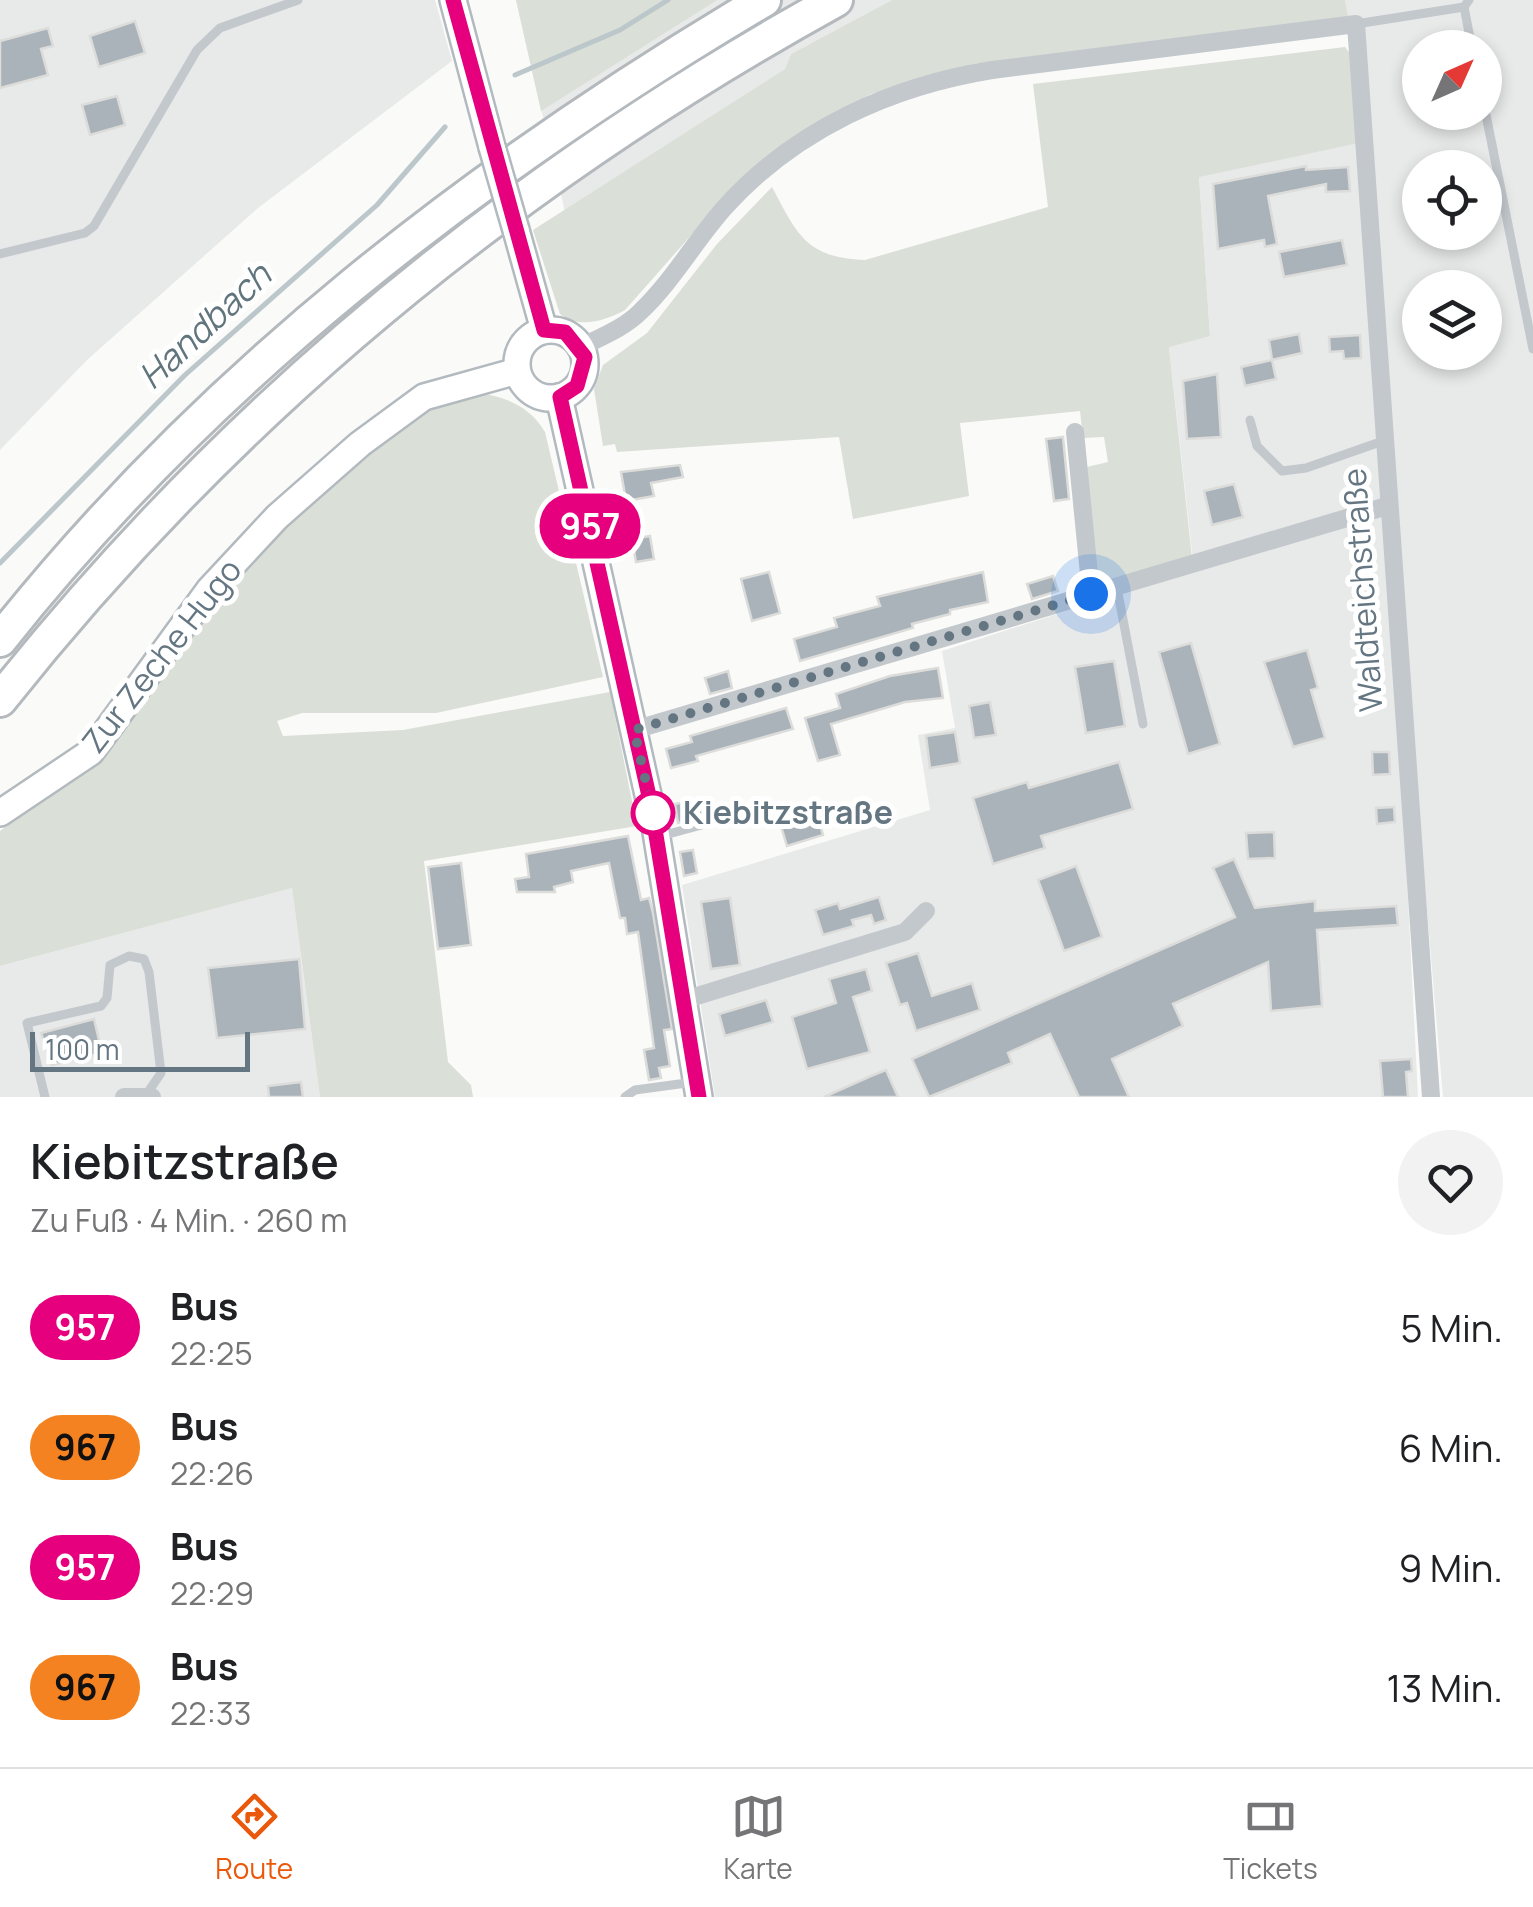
<!DOCTYPE html>
<html lang="de">
<meta charset="utf-8">
<style>
:root{--surface:#fff;--page:#f2f2f2;--text:#202124;--muted:#757577;--line:#e0e0e0;--accent:#ea580c}
body{margin:0;font-family:Manrope,sans-serif;background:var(--page);color:var(--text);height:100vh;display:flex;flex-direction:column;font-size:38px;white-space:nowrap}
*{box-sizing:border-box;margin:0}
p{font-size:32px;color:var(--muted)}
.icon{flex:none;width:55px;height:55px;fill:none;stroke:currentColor;stroke-width:2;stroke-linecap:round;stroke-linejoin:round}
.map{position:relative;height:1097px;overflow:hidden}
.details{display:flex;flex-direction:column;background:var(--surface);flex:1}
.details>*{flex:none}
.badge{padding:0 20px;border-radius:32px;font-size:35px;line-height:65px}
.needle{width:65px;rotate:45deg}
.fabs{position:absolute;left:1402px;top:30px;display:grid;gap:20px}
.fabs a{display:grid;place-items:center;width:100px;height:100px;border-radius:50%;background:var(--surface);box-shadow:0 5px 15px #0003;font-size:50px}
.scale{position:absolute;left:30px;bottom:25px;width:220px;box-sizing:border-box;padding-left:10px;border:5px solid #657683;border-top:0;font-size:28px;line-height:35px;white-space:nowrap;color:#657683;-webkit-text-stroke:8px #fff;paint-order:stroke}
.you{position:absolute;width:50px;height:50px;margin:-25px;border:8px solid #fff;border-radius:50%;background:#1a73e8;box-shadow:0 0 0 15px #1a73e833}
.map>.badge{position:absolute;translate:-50% -50%;box-shadow:0 0 0 5px #fff}
.round{display:grid;place-items:center;flex:none;width:105px;height:105px;border-radius:52px;background:var(--page)}
.overview{display:flex;align-items:center;justify-content:space-between;height:170px;padding:0 30px}
h1{font-size:48px;font-weight:600;line-height:75px}
ul{padding:0;list-style:none}
li{display:flex;align-items:center;gap:30px;height:120px;padding:0 30px}
li div{flex:1}
li b{display:block;font-size:38px}
li em{font-style:normal}
li .badge{min-width:110px;font-weight:700;text-align:center}
.tab-bar{display:flex;justify-content:space-around;align-items:center;height:140px;border-top:2px solid var(--line);background:var(--surface);font-size:28px;color:var(--muted)}
.tab-bar a{display:grid;justify-items:center;gap:5px}
.tab-bar .current{color:var(--accent)}
.map>svg:first-child{display:block}
.built{fill:#e8e9e9;fill-rule:evenodd}
.green{fill:#dadfd7}
.lines{fill:none;stroke-linecap:round;stroke-linejoin:round}
.stream{stroke:#bbc7cb;stroke-width:5}
.building{fill:#aab3b9;stroke:#dcdcda;stroke-width:2.5}
.secondary-casing{stroke:#b3babf;stroke-width:30}
.highway-casing{stroke:#b4b9bd;stroke-width:38}
.lane{stroke:#c3c8cc;stroke-width:9}
.street{stroke:#c3c8cc;stroke-width:18}
.secondary{stroke:#fff;stroke-width:25}
.highway{stroke:#fff;stroke-width:32}
.secondary-bridge-casing{stroke:#b3babf;stroke-width:30;stroke-linecap:butt}
.secondary-bridge{stroke:#fff;stroke-width:25}
.line-casing{stroke:#fff;stroke-width:22}
.line{stroke:#e6007e;stroke-width:15}
.walk{stroke:#657683;stroke-width:10;stroke-dasharray:0 18}
.stop-dot{fill:#fff;stroke:#e6007e;stroke-width:5}
.labels{text-anchor:middle;stroke-width:10;stroke-linejoin:round;paint-order:stroke}
.street-label{font-size:32px;fill:#657683;stroke:#fff}
.stop-label{font-size:32px;font-weight:bold;fill:#657683;stroke:#fff;text-anchor:start}
.water-label{font-size:35px;font-style:italic;fill:#60757c;stroke:#fff}
</style>
<div class="map">
<svg width="1533" height="1097" viewBox="0 0 1533 1097">
<rect width="100%" height="100%" fill="#fafaf8"/>
<!-- built -->
<g class="built">
<polygon points="0,0 435,0 452,61 258,208 87,360 0,450"/>
<polygon points="516,0 892,0 791,54 785,69 565,212"/>
<path d="M1345 0H1533V1097H1443L1421 839 1404 820 1418 1097H715L682 885 930 810 918 735 955 728 942 651 1194 570 1169 346 1210 335 1199 176 1359 143ZM1420 48H1485V112H1420ZM1420 168H1485V232H1420ZM1420 288H1485V352H1420Z"/>
<polygon points="292,888 320,1097 0,1097 0,966"/>
</g>
<!-- green -->
<g class="green">
<polygon points="516,0 717,0 541,111"/>
<path d="M892 0H1345L1348 17 973 64 871 94 795 136 739 181 625 310C605 321 579 329 560 314L533 230 785 69 791 54Z"/>
<path d="M1345 47 1351 55 1359 143 1199 177 1210 336 1169 347 1192 558 1105 586 1095 581 1087 467 1108 462 1104 437 1083 438 1080 411 960 423 969 496 853 519 839 437 617 452 615 444 603 446 594 389 603 365 647 333 717 244 772 187C797 234 806 258 865 260L1048 207 1033 84Z"/>
<path d="M480 393C506 397 531 407 545 432L603 677 436 713H302L277 721 283 736 403 730 610 692 637 826 424 861 448 1062 471 1085 473 1097H320L292 888 0 966V831L77 775 126 729 213 603 278 530 358 458 440 400Z"/>
</g>
<g class="lines">
<!-- stream -->
<g class="stream">
<polyline points="515,75 620,30 668,0"/>
<polyline points="0,563 185,375 377,205 445,127"/>
</g>
</g>
<!-- building -->
<g class="building">
<polygon points="135,21 145,53 99,67 90,36"/>
<polygon points="48,28 53,46 41,49 48,75 0,88 0,41"/>
<polygon points="117,96 125,125 90,135 82,105"/>
<polygon points="1306,166 1306,170 1348,167 1350,191 1326,192 1326,184 1268,196 1277,244 1265,247 1264,240 1218,249 1213,184"/>
<polygon points="1342,240 1347,265 1284,277 1279,252"/>
<polygon points="1299,334 1302,353 1272,360 1276,379 1245,386 1241,367 1272,360 1269,340"/>
<polygon points="1360,335 1361,358 1344,359 1343,351 1330,352 1329,337"/>
<polygon points="1217,374 1221,437 1187,439 1183,381"/>
<polygon points="1063,437 1069,499 1054,501 1046,439"/>
<polygon points="680,465 683,477 651,483 654,496 626,501 621,472"/>
<polygon points="1364,466 1369,482 1355,486 1350,470"/>
<polygon points="1234,484 1243,517 1212,525 1204,491"/>
<polygon points="650,536 654,559 636,562 632,539"/>
<polygon points="769,572 780,613 752,621 741,579"/>
<polygon points="983,572 988,602 950,610 950,614 912,624 913,628 800,661 794,639 837,627 834,618 880,606 877,597"/>
<polygon points="1053,576 1058,591 1032,599 1027,584"/>
<polygon points="1191,643 1220,744 1188,754 1159,652"/>
<polygon points="1307,650 1318,688 1311,690 1325,738 1293,747 1264,662"/>
<polygon points="1114,661 1125,726 1086,733 1075,667"/>
<polygon points="938,668 943,698 905,702 831,724 840,755 818,761 805,718 840,708 836,694 890,676"/>
<polygon points="728,671 732,688 710,694 705,678"/>
<polygon points="990,702 996,735 974,738 969,706"/>
<polygon points="786,708 793,729 696,756 698,761 671,768 666,749 692,742 690,736"/>
<polygon points="955,732 960,763 930,768 926,736"/>
<polygon points="1372,752 1389,752 1390,774 1373,775"/>
<polygon points="1119,762 1133,809 1041,836 1045,848 993,864 973,798 1027,782 1029,788"/>
<polygon points="705,799 708,815 678,823 675,804"/>
<polygon points="1394,807 1395,822 1377,824 1376,808"/>
<polygon points="816,812 823,835 787,846 780,823"/>
<polygon points="1274,832 1275,858 1248,859 1246,833"/>
<polygon points="628,836 641,900 649,898 653,913 672,1029 664,1030 670,1066 659,1068 661,1078 649,1080 644,1050 654,1048 638,932 627,934 625,918 620,918 609,863 571,871 573,882 554,887 555,892 517,892 515,879 529,877 526,854"/>
<polygon points="693,850 697,873 684,876 680,852"/>
<polygon points="1234,859 1255,908 1315,901 1315,911 1396,906 1398,925 1317,930 1322,1006 1271,1011 1268,962 1173,1004 1183,1026 1112,1059 1129,1097 1079,1097 1050,1034 1008,1053 1012,1063 929,1097 912,1059 1235,917 1213,868"/>
<polygon points="461,863 471,945 438,949 428,867"/>
<polygon points="1076,866 1102,937 1064,951 1038,880"/>
<polygon points="879,897 886,920 874,924 871,915 852,920 854,926 823,935 815,910 838,903 840,909"/>
<polygon points="730,898 740,965 711,969 701,902"/>
<polygon points="918,953 932,996 972,983 980,1010 916,1031 907,1003 900,1005 886,963"/>
<polygon points="299,959 305,1029 217,1038 208,968"/>
<polygon points="866,969 872,991 853,997 870,1052 807,1069 792,1017 836,1003 829,979"/>
<polygon points="766,1000 773,1022 725,1036 719,1014"/>
<polygon points="94,1019 102,1053 52,1065 41,1033"/>
<polygon points="1411,1059 1412,1071 1406,1072 1408,1097 1383,1097 1380,1061"/>
<polygon points="886,1070 898,1097 824,1097 871,1076"/>
<polygon points="301,1082 303,1097 269,1097 268,1086"/>
</g>
<g class="lines">
<!-- secondary casing -->
<g class="secondary-casing">
<g id="secondary">
<polyline points="453,0 492,147"/>
<polyline points="516,230 544,330"/>
<circle cx="551" cy="364" r="34"/>
<polyline points="559,397 655,826 699,1097"/>
<polyline points="0,813 91,752 209,590 277,517 360,444 424,397 517,371"/>
</g>
</g>
<!-- highway casing -->
<g class="highway-casing">
<g id="highway">
<path d="M0 640C208 377 477 170 764 0"/>
<path d="M0 700C230 410 513 178 836 0"/>
</g>
</g>
<!-- lane -->
<g class="lane">
<polyline points="1469,0 1464,7 1472,48"/>
<polyline points="1356,24 1464,7"/>
<polyline points="1485,110 1533,349"/>
<polyline points="0,254 85,233 94,226 197,50 220,28 298,0"/>
<polyline points="1250,420 1257,446 1282,471 1306,468 1383,441"/>
<polyline points="1117,588 1143,724"/>
<polyline points="661,836 764,808"/>
<polyline points="45,1097 27,1023 101,1006 107,998 110,965 129,956 144,959 149,972 161,1073 146,1095"/>
<polyline points="625,1097 635,1090 694,1082"/>
</g>
<!-- street -->
<g class="street">
<path d="M581 347C601 337 624 328 640 312 673 281 696 239 726 206 796 129 892 86 992 70L1356 24 1431 1097"/>
<polyline points="1075,432 1091,594"/>
<polyline points="634,730 1387,506"/>
<polyline points="684,1000 905,932 926,911"/>
<polyline points="124,1097 152,1097"/>
</g>
<!-- secondary -->
<use href="#secondary" class="secondary"/>
<!-- highway -->
<use href="#highway" class="highway"/>
<!-- secondary-bridge casing -->
<g class="secondary-bridge-casing">
<polyline id="secondary-bridge" points="492,147 516,230"/>
</g>
<!-- secondary-bridge -->
<use href="#secondary-bridge" class="secondary-bridge"/>
</g>
<g class="lines">
<!-- line casing -->
<g class="line-casing">
<polyline id="line" points="453,0 544,330 565,332 585,357 577,386 560,397 651,805 699,1097"/>
</g>
<!-- line -->
<use href="#line" class="line"/>
<!-- walk -->
<polyline class="walk" points="653,813 634,730 1091,594"/>
</g>
<!-- markers -->
<circle class="stop-dot" cx="653" cy="813" r="20"/>
<g class="labels">
<!-- street labels -->
<g class="street-label">
<text transform="translate(1363 590) rotate(-94)" y="11">Waldteichstraße</text>
<text transform="translate(162 656) rotate(-52)" y="11">Zur Zeche Hugo</text>
</g>
<!-- stop labels -->
<g class="stop-label">
<text x="683" y="824">Kiebitzstraße</text>
</g>
<!-- water labels -->
<g class="water-label">
<text transform="translate(205 326) rotate(-43)" y="12">Handbach</text>
</g>
</g>
</svg>
<div class="fabs">
<a><svg class="needle" viewBox="-14 -14 28 28"><path d="M0-13l5 13h-10z" fill="#e53935"/><path d="M0 13l5-13h-10z" fill="#757577"/></svg></a>
<a><svg class="icon" aria-label="locate" viewBox="0 0 24 24"><circle cx="12" cy="12" r="6"/><path d="M12 2v4M12 18v4M2 12h4M18 12h4"/></svg></a>
<a><svg class="icon" aria-label="layers" viewBox="0 0 24 24"><path d="M12 4l9 5-9 5-9-5zM3 14l9 5 9-5"/></svg></a>
</div>
<div class="scale">100 m</div>
<div class="you" style="left:1091px;top:594px"></div>
<b class="badge" style="left:590px;top:526px;background:#e6007e;color:#fff">957</b>
</div>
<section class="details">
<div class="overview"><div><h1>Kiebitzstraße</h1><p>Zu Fuß · 4 Min. · 260 m</p></div><a class="round"><svg class="icon" aria-label="heart" viewBox="0 0 24 24"><path d="M12 20l-8-8c-3-5 5-10 8-4 3-6 11-1 8 4z"/></svg></a></div>
<ul>
<li><span class="badge" style="background:#e6007e;color:#fff">957</span><div><b>Bus</b><p>22:25</p></div><em>5 Min.</em></li>
<li><span class="badge" style="background:#f58220;color:#111">967</span><div><b>Bus</b><p>22:26</p></div><em>6 Min.</em></li>
<li><span class="badge" style="background:#e6007e;color:#fff">957</span><div><b>Bus</b><p>22:29</p></div><em>9 Min.</em></li>
<li><span class="badge" style="background:#f58220;color:#111">967</span><div><b>Bus</b><p>22:33</p></div><em>13 Min.</em></li>
</ul>
</section>
<nav class="tab-bar">
<a class="current"><svg class="icon" aria-label="directions" viewBox="0 0 24 24"><path d="M12 3l9 9-9 9-9-9zM9 14v-3h6M13 9l2 2-2 2"/></svg>Route</a>
<a><svg class="icon" aria-label="map" viewBox="0 0 24 24"><path d="M3 6l6-2 6 2 6-2v14l-6 2-6-2-6 2zM9 4v14M15 6v14"/></svg>Karte</a>
<a><svg class="icon" aria-label="tickets" viewBox="0 0 24 24"><path d="M3 7h18v10H3zM15 7v10"/></svg>Tickets</a>
</nav>
